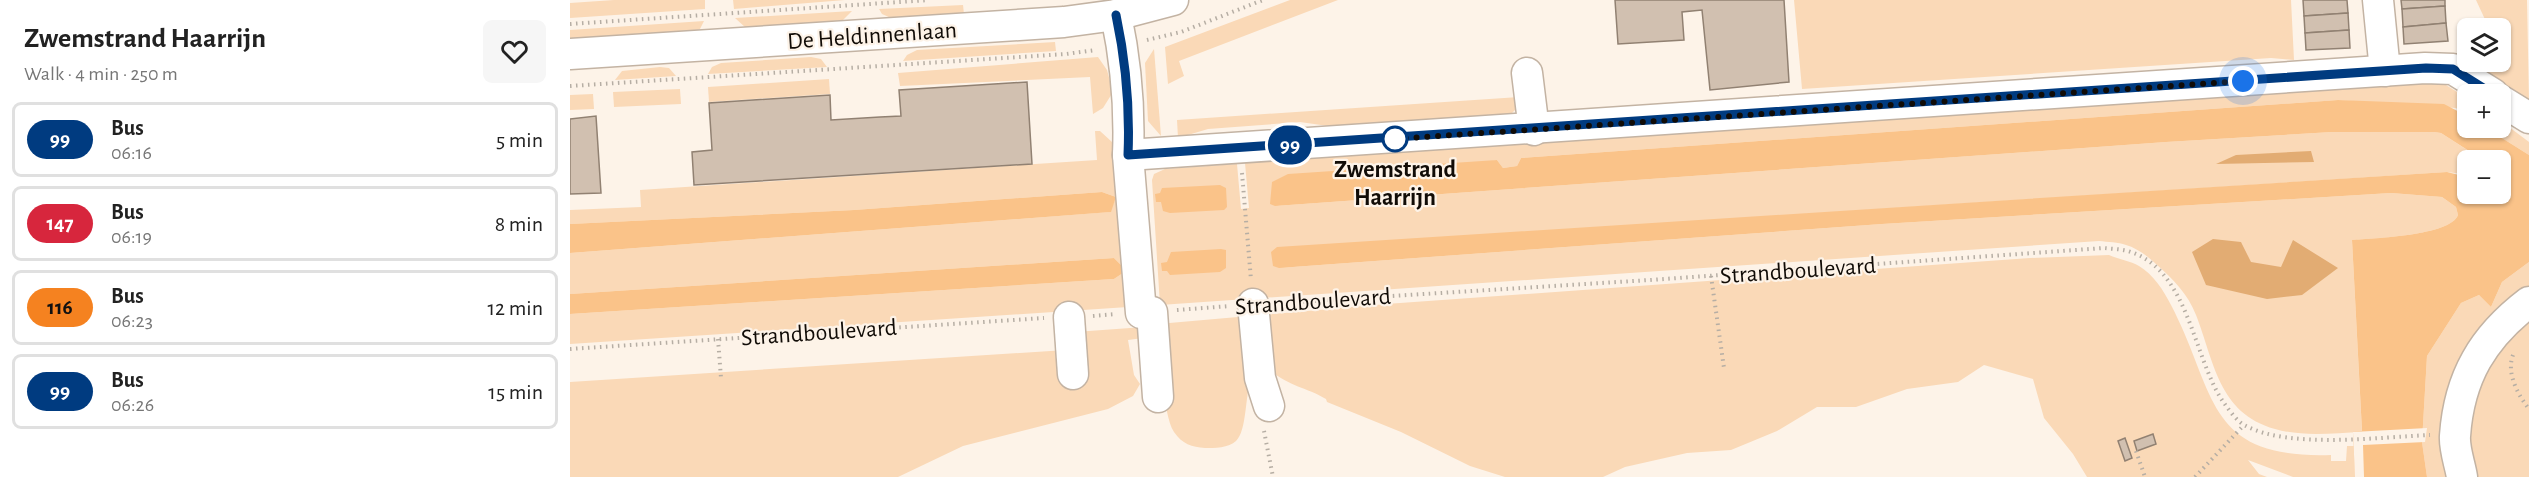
<!DOCTYPE html>
<meta charset="utf-8">
<style>
:root{--surface:#fff;--page:#f6f6f6;--text:#222;--muted:#767676;--line:#e0e0e0}
body{margin:0;font-family:"Alegreya Sans",sans-serif;background:var(--page);color:var(--text);height:100vh;display:flex;flex-direction:column;font-size:22px;white-space:nowrap}
*{box-sizing:border-box;margin:0}
p{font-size:20px;color:var(--muted)}
.icon{flex:none;width:33px;height:33px;fill:none;stroke:currentColor;stroke-width:2;stroke-linecap:round;stroke-linejoin:round}
.map{position:relative;flex:1;overflow:hidden}
.side{display:flex;flex-direction:column;background:var(--surface);width:570px}
.side>*{flex:none}
.badge{padding:0 12px;border-radius:20px;font-size:21px;line-height:39px}
.tools{position:absolute;left:1887px;top:18px;display:grid;gap:12px}
.tools a{display:grid;place-items:center;width:54px;height:54px;border-radius:9px;background:var(--surface);box-shadow:0 2px 4px #0004;font-size:30px}
.you{position:absolute;width:30px;height:30px;margin:-15px;border:4px solid #fff;border-radius:50%;background:#1a73e8;box-shadow:0 0 0 9px #1a73e833}
.map>.badge{position:absolute;translate:-50% -50%;box-shadow:0 0 0 3px #fff}
.round{display:grid;place-items:center;flex:none;width:63px;height:63px;border-radius:9px;background:var(--page)}
.headline{display:flex;align-items:center;justify-content:space-between;height:102px;padding:0 24px}
h1{font-size:28px;font-weight:700;line-height:45px}
ul{padding:0;list-style:none}
li{display:flex;align-items:center;gap:18px;height:75px;margin:0 12px 9px;padding:0 12px;border:3px solid var(--line);border-radius:9px}
li div{flex:1}
li b{display:block;font-size:22px}
li em{font-style:normal}
li .badge{min-width:66px;font-weight:700;text-align:center}
main{display:flex;flex:1;min-height:0}
.map>svg:first-child{display:block}
.green{fill:#fad9b7}
.forest{fill:#e2ac73}
.water{fill:#fac389}
.pier{fill:#fdf3e8}
.building{fill:#d1c0b0;stroke:#918172;stroke-width:1.5}
.lines{fill:none;stroke-linecap:round;stroke-linejoin:round}
.minor-casing{stroke:#c3b3a3;stroke-width:33}
.path{stroke:#b6aea4;stroke-width:4;stroke-dasharray:1.5 4.5;stroke-linecap:butt}
.minor{stroke:#fff;stroke-width:30}
.line-casing{stroke:#fff;stroke-width:14}
.line{stroke:#003b80;stroke-width:9}
.walk{stroke:#110c07;stroke-width:6;stroke-dasharray:0 10.8}
.stop-dot{fill:#fff;stroke:#003b80;stroke-width:3}
.labels{text-anchor:middle;stroke-width:4.5;stroke-linejoin:round;paint-order:stroke}
.street-label{font-size:24px;fill:#110c07;stroke:#fdf3e8}
.stop-label{font-size:24px;font-weight:bold;fill:#110c07;stroke:#fdf3e8}
</style>
<main>
<section class="side">
<div class="headline"><div><h1>Zwemstrand Haarrijn</h1><p>Walk · 4 min · 250 m</p></div><a class="round"><svg class="icon" aria-label="heart" viewBox="0 0 24 24"><path d="M12 20l-8-8c-3-5 5-10 8-4 3-6 11-1 8 4z"/></svg></a></div>
<ul>
<li><span class="badge" style="background:#003b80;color:#fff">99</span><div><b>Bus</b><p>06:16</p></div><em>5 min</em></li>
<li><span class="badge" style="background:#d7263d;color:#fff">147</span><div><b>Bus</b><p>06:19</p></div><em>8 min</em></li>
<li><span class="badge" style="background:#f58220;color:#111">116</span><div><b>Bus</b><p>06:23</p></div><em>12 min</em></li>
<li><span class="badge" style="background:#003b80;color:#fff">99</span><div><b>Bus</b><p>06:26</p></div><em>15 min</em></li>
</ul>
</section>
<div class="map">
<svg width="1959" height="477" viewBox="0 0 1959 477">
<rect width="100%" height="100%" fill="#fdf3e8"/>
<!-- green -->
<g class="green">
<polygon points="44,0 135,0 135,9 0,18 0,3"/>
<polygon points="163,0 275,0 164,9"/>
<polygon points="720,0 768,0 609,61 614,76 598,84 595,47"/>
<polygon points="1224,0 1721,0 1724,60 1701,58 1232,89"/>
<polygon points="1906,0 1957,0 1959,101 1903,62 1930,62 1930,28 1919,28"/>
<polygon points="393,5 394,14 321,18 312,14 309,9"/>
<polygon points="282,11 271,22 176,28 165,18"/>
<polygon points="134,21 130,29 123,32 0,40 0,30"/>
<polygon points="485,42 486,51 333,61 337,55 347,50"/>
<polygon points="584,49 591,136 578,121 575,63"/>
<polygon points="241,57 251,59 257,67 138,74 142,67 151,63"/>
<polygon points="528,57 537,70 543,92 533,108 523,114 520,77 330,86 328,73"/>
<polygon points="90,67 99,68 106,76 45,80 52,71"/>
<polygon points="259,79 260,94 139,102 138,87"/>
<path d="M1871 82 1897 98V116L1886 108 1768 100 951 158 947 166 933 168 927 160 705 206 1596 142 1762 132H1864L1871 133 1905 155 1901 160H1898L1892 174 1877 172 1144 220 709 268 1312 224 1821 193 1872 197 1886 207 1888 215C1880 236 1803 238 1782 240L1792 432C1763 433 1733 437 1705 429 1648 413 1644 361 1626 315 1618 294 1603 279 1587 265 1579 257 1567 248 1556 245 1548 242 1538 242 1529 241L590 305 582 180 584 174 595 169 667 164 671 209 679 208 675 163Z"/>
<polygon points="110,89 111,104 44,107 43,92"/>
<polygon points="23,94 24,109 0,110 0,95"/>
<polygon points="949,97 947,108 939,116 772,128 730,122 638,129 608,138 607,120"/>
<polygon points="1931,121 1959,142 1959,155 1916,128 1930,128"/>
<polygon points="525,131 530,131 542,142 558,307 0,344 0,314 544,279 553,273 552,266 544,258 0,294 0,253 540,212 546,197 532,192 284,210 0,224 0,210 71,207 70,190 527,160"/>
<path d="M1539 255C1548 259 1561 261 1569 266 1583 274 1594 291 1601 305 1647 393 1634 459 1761 455V461H1776L1777 446H1784L1785 477H1723L1678 460 1689 474 1697 477H1517L1503 454 1474 418 1463 379 1414 365 1388 382 1337 389 1286 407H1247L1207 431 1161 450 1117 453 1055 467 1033 477H935L900 466 831 432 757 402 756 399C736 387 720 387 700 370L681 379C675 395 677 431 666 441 659 448 644 448 635 448 622 447 612 444 604 432 592 413 591 349 588 324L816 304 1460 258Z"/>
<polygon points="1959,262 1959,477 1857,477 1852,442 1857,356 1891,303 1909,295 1921,307 1932,282"/>
<polygon points="574,327 573,338 558,340 564,375 570,384 563,396 538,409 393,446 328,477 0,477 0,382 496,350 505,332"/>
</g>
<!-- forest -->
<g class="forest">
<polygon points="1741,151 1744,162 1646,164 1666,155"/>
<polygon points="1643,239 1671,242 1681,262 1711,267 1723,240 1768,268 1732,295 1697,299 1636,285 1622,252"/>
</g>
<!-- water -->
<g class="water">
<path d="M1768 100 1874 104 1897 116 1898 128H1916L1959 155V262L1932 282 1921 307 1909 295 1891 303 1857 356 1852 442 1857 477H1785L1783 432 1792 431 1782 240C1803 238 1880 236 1888 215L1886 207 1872 197 1821 193 1312 224 709 268 703 266 701 252 707 247 1877 172 1897 177 1898 194H1930L1931 182 1934 173 1931 171 1930 160H1913L1871 133 1864 132H1762L1596 142 705 206 700 204 702 182 718 174 927 160 933 168 947 166 951 158Z"/>
<polygon points="650,185 656,188 657,207 654,210 600,213 593,211 591,202 586,202 585,194 590,193 592,188"/>
<polygon points="532,192 546,197 541,212 0,253 0,224 284,210"/>
<polygon points="651,249 656,250 656,268 650,272 600,275 597,271 592,271 591,263 597,262 601,252"/>
<polygon points="544,258 552,266 553,273 544,279 0,314 0,294"/>
</g>
<!-- pier -->
<polygon class="pier" points="1857,428 1855,442 1793,445 1794,477 1785,477 1783,432"/>
<!-- building -->
<g class="building">
<polygon points="1045,0 1214,0 1219,82 1140,90 1132,10 1112,12 1114,40 1048,44"/>
<polygon points="1733,0 1777,0 1778,13 1734,16"/>
<polygon points="1831,0 1875,0 1875,6 1832,9"/>
<polygon points="1875,6 1876,23 1833,27 1832,9"/>
<polygon points="1778,13 1779,30 1735,33 1734,16"/>
<polygon points="1876,23 1878,41 1834,44 1833,27"/>
<polygon points="1779,30 1780,48 1736,50 1735,33"/>
<polygon points="457,82 462,164 124,185 122,152 142,150 139,103 260,95 261,120 310,117 331,116 329,90"/>
<polygon points="26,116 31,193 0,194 0,119"/>
<polygon points="1583,434 1586,444 1567,451 1564,441"/>
<polygon points="1555,438 1562,458 1555,461 1548,441"/>
</g>
<g class="lines">
<!-- minor casing -->
<g class="minor-casing">
<g id="minor">
<polyline points="1808,0 1815,71"/>
<path d="M546 15C556 62 560 108 558 155L1855 68 1883 69 1923 94"/>
<polyline points="0,54 494,22 546,15 603,0"/>
<polyline points="957,73 964,130"/>
<polyline points="1930,100 1959,118"/>
<polyline points="558,155 571,313"/>
<polyline points="683,304 690,378 699,406"/>
<polyline points="582,312 588,397"/>
<polyline points="499,317 503,374"/>
<path d="M1892 477C1890 464 1884 449 1885 436 1889 377 1913 337 1959 302"/>
</g>
</g>
<!-- path -->
<g class="path">
<polyline points="0,24 359,0"/>
<polyline points="577,40 611,32 693,0"/>
<polyline points="0,86 496,54 526,50"/>
<polyline points="672,173 681,280"/>
<polyline points="1141,276 1154,368"/>
<path d="M709 303 1080 280 1534 248C1543 249 1553 249 1561 252 1620 272 1623 359 1654 403 1660 411 1667 422 1676 426 1720 449 1810 437 1860 435"/>
<polyline points="607,310 660,306"/>
<polyline points="523,316 546,314"/>
<polyline points="148,339 151,378"/>
<polyline points="0,349 474,318"/>
<path d="M1943 355C1936 373 1948 395 1959 409"/>
<polyline points="694,431 703,477"/>
<polyline points="1566,451 1575,477"/>
<polyline points="1625,477 1674,425"/>
</g>
<!-- minor -->
<use href="#minor" class="minor"/>
</g>
<g class="lines">
<!-- line casing -->
<g class="line-casing">
<path id="line" d="M546 15C556 62 560 108 558 155L1856 68 1883 69 1923 94"/>
</g>
<!-- line -->
<use href="#line" class="line"/>
<!-- walk -->
<polyline class="walk" points="825,139 1673,81"/>
</g>
<!-- markers -->
<circle class="stop-dot" cx="825" cy="139" r="12"/>
<g class="labels">
<!-- street labels -->
<g class="street-label">
<text transform="translate(302 35) rotate(-4)" y="8">De Heldinnenlaan</text>
<text transform="translate(1228 270) rotate(-4)" y="8">Strandboulevard</text>
<text transform="translate(743 301) rotate(-4)" y="8">Strandboulevard</text>
<text transform="translate(249 332) rotate(-4)" y="8">Strandboulevard</text>
</g>
<!-- stop labels -->
<g class="stop-label">
<text x="825" y="177">Zwemstrand<tspan x="825" dy="28">Haarrijn</tspan></text>
</g>
</g>
</svg>
<div class="tools">
<a><svg class="icon" aria-label="layers" viewBox="0 0 24 24"><path d="M12 4l9 5-9 5-9-5zM3 14l9 5 9-5"/></svg></a>
<a>+</a>
<a>−</a>
</div>
<div class="you" style="left:1673px;top:81px"></div>
<b class="badge" style="left:720px;top:145px;background:#003b80;color:#fff">99</b>
</div>
</main>
